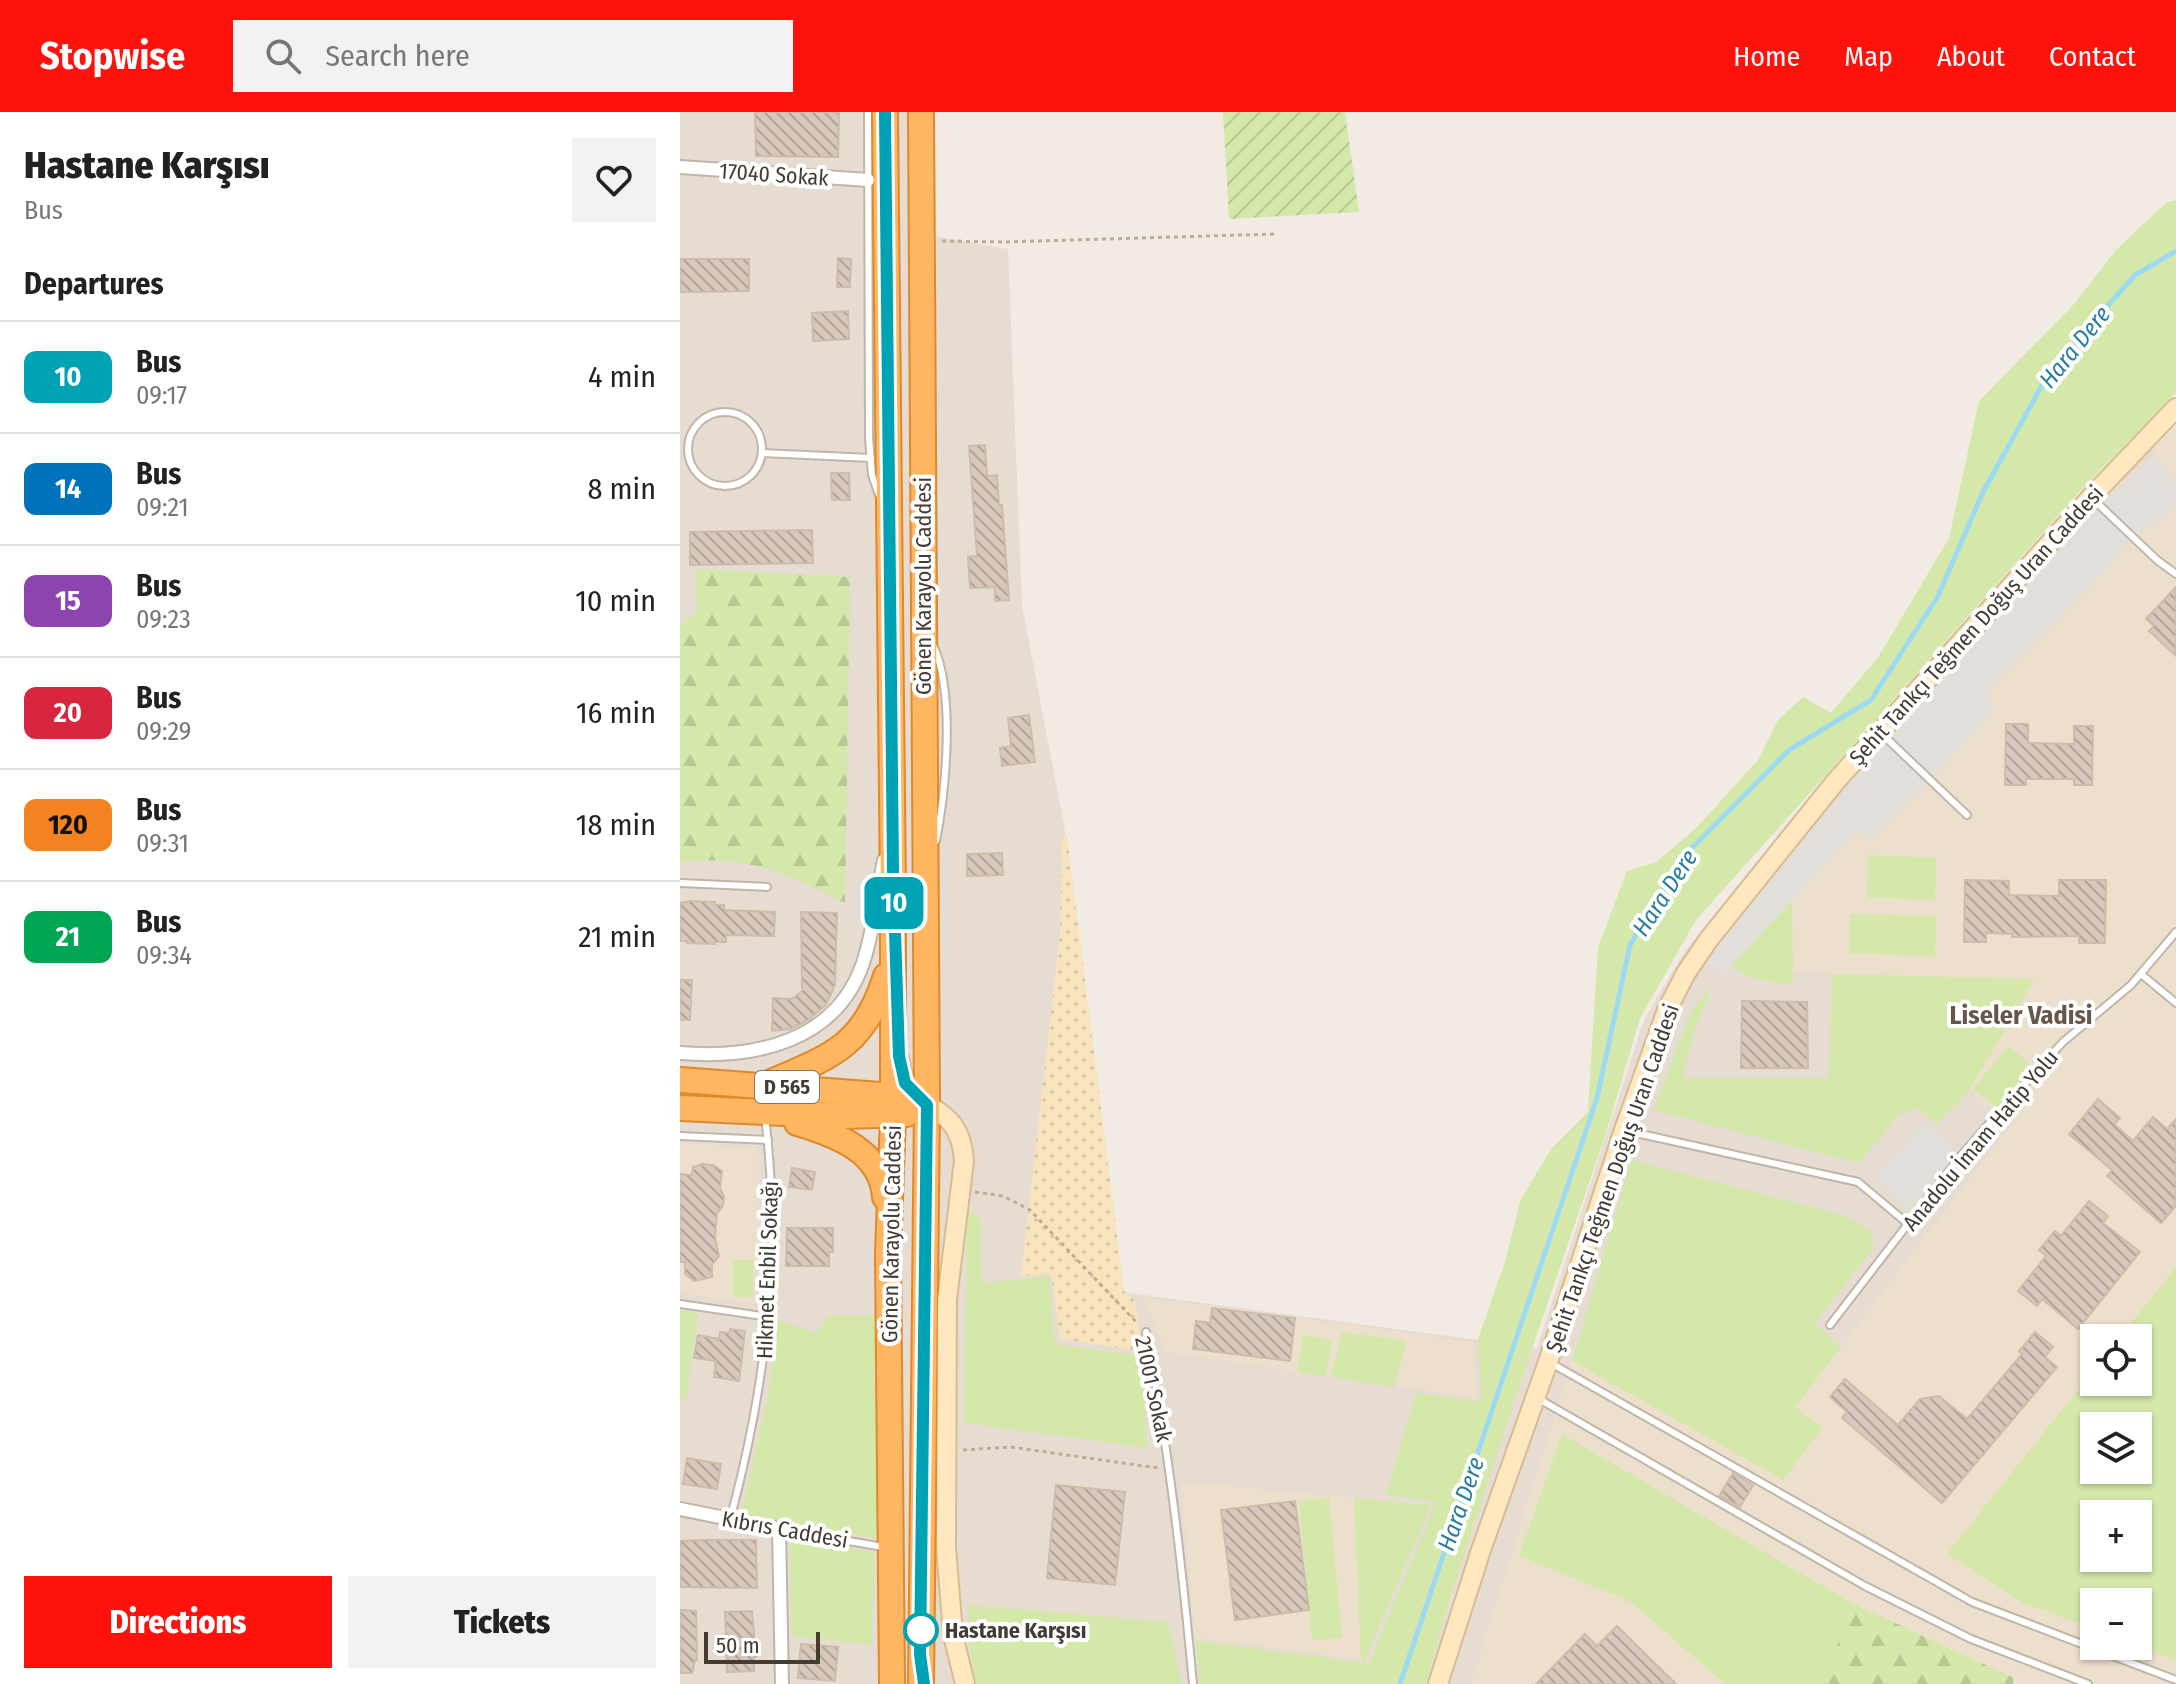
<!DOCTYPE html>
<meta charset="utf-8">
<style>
:root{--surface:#fff;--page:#f2f2f2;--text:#222;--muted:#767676;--line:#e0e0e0;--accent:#ff110c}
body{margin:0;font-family:"Fira Sans Condensed",sans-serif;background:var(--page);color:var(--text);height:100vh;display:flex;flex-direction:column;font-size:30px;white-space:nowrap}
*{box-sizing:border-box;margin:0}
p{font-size:26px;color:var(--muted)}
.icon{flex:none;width:44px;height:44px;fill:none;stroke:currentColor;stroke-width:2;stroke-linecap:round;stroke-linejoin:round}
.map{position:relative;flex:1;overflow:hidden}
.drawer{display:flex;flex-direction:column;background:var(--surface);width:680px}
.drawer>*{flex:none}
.badge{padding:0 16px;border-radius:12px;font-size:28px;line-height:52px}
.fabs{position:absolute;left:1400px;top:1212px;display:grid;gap:16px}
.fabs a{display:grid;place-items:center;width:72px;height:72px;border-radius:0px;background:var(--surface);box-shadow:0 2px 6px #0004;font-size:40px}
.scale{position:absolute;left:24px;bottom:20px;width:116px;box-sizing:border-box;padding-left:8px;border:4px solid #443b33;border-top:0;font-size:22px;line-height:28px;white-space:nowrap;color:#443b33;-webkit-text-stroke:6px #fff;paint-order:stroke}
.map>.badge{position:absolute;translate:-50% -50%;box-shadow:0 0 0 4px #fff}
h2{padding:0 24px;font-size:30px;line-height:72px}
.round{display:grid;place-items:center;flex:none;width:84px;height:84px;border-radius:0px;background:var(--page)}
.head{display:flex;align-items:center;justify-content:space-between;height:136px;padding:0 24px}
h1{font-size:38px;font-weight:800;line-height:60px}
.action{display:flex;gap:16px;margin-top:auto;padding:16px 24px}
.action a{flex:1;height:92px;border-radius:0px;background:var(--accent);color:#fff;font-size:32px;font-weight:800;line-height:92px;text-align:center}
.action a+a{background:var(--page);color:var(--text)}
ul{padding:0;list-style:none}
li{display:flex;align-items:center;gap:24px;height:112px;padding:0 24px;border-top:2px solid var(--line)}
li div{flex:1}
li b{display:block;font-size:30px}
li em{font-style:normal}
li .badge{min-width:88px;font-weight:700;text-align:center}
header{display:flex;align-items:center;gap:48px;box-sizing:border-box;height:112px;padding:0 40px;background:var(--accent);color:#fff}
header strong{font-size:38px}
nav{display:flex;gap:44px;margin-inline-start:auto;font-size:28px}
.search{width:560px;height:72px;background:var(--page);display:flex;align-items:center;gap:20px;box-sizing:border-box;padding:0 28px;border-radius:0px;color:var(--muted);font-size:30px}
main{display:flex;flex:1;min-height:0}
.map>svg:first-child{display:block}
.residential{fill:#e6dcd1;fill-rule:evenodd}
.education{fill:#ecdfcc;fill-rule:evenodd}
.grass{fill:#d4e8aa;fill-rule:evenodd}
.forest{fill:url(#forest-firs)}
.sand{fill:url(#sand-dots)}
.garden{fill:url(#garden-furrows)}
.parking{fill:#e2dfdb}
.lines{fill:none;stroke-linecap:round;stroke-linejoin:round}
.stream{stroke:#9cdaf1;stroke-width:5}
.building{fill:url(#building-back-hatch);stroke:#cebcab;stroke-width:2}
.lane-casing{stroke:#c0b5a8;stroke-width:10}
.street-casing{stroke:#c0b5a8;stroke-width:16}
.secondary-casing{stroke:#d7bc93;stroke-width:22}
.highway-casing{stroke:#e0882e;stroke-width:28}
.path{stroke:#bfab96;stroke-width:3;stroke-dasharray:4 4;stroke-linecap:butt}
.lane{stroke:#fff;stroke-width:6}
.street{stroke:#fff;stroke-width:12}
.secondary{stroke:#ffe7bf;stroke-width:18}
.highway{stroke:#ffb660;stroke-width:24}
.line-casing{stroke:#fff;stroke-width:18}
.line{stroke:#00a3b4;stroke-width:12}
.stop-dot{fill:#fff;stroke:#00a3b4;stroke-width:4}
.labels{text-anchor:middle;stroke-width:8;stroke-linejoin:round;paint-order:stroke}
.shield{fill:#fff;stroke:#7c7670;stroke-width:2}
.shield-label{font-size:20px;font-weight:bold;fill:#443b33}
.street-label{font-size:22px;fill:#443b33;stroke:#fff}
.stop-label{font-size:22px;font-weight:bold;fill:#443b33;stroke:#fff;text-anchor:start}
.water-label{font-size:24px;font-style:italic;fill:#287ea1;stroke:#fff}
.quarter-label{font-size:26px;font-weight:bold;fill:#67574a;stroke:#fff}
</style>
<header>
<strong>Stopwise</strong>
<div class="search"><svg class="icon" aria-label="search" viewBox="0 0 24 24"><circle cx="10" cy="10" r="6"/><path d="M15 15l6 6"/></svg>Search here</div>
<nav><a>Home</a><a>Map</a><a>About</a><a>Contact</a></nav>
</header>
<main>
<section class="drawer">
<div class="head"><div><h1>Hastane Karşısı</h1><p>Bus</p></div><a class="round"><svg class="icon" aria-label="heart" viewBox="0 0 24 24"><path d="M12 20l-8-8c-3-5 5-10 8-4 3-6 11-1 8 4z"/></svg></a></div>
<h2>Departures</h2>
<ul>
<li><span class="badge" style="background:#00a3b4;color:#fff">10</span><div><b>Bus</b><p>09:17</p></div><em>4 min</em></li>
<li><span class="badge" style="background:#0072bc;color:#fff">14</span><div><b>Bus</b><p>09:21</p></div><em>8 min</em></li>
<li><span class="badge" style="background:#8e44ad;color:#fff">15</span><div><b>Bus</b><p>09:23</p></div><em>10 min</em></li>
<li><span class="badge" style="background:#d7263d;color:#fff">20</span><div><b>Bus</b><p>09:29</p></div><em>16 min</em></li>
<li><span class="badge" style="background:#f58220;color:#111">120</span><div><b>Bus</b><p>09:31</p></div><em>18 min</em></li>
<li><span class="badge" style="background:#00a651;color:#fff">21</span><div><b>Bus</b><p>09:34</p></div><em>21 min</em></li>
</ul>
<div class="action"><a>Directions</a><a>Tickets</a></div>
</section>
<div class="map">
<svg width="1496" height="1572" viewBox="0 0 1496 1572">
<defs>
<pattern id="forest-firs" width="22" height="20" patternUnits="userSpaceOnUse" patternTransform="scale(2)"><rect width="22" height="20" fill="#d4e8aa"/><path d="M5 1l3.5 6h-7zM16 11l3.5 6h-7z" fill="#b7c893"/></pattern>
<pattern id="sand-dots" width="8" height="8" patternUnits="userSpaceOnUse" patternTransform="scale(2)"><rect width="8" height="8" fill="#f8e4bc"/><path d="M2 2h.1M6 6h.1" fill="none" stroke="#d6c4a2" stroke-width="1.8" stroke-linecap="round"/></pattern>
<pattern id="garden-furrows" width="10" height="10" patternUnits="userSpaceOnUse" patternTransform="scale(2)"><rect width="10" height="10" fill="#d4e8aa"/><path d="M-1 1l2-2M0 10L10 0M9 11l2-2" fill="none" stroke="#b7c893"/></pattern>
<pattern id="building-back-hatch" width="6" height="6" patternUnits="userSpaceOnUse" patternTransform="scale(2)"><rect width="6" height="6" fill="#d7c8bb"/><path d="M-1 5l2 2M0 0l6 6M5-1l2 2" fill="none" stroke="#b0a499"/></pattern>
</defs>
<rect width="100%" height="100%" fill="#f2ebe3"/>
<!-- residential -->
<path class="residential" d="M0 0H254V124L328 137 342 494 384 713 441 1180 857 1236 964 908 1003 842 1050 784 1415 371 1473 337 1496 314V1572H0ZM1414 1226H1458V1270H1414ZM1414 1314H1458V1358H1414ZM1414 1402H1458V1446H1414ZM1414 1490H1458V1534H1414Z"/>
<!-- education -->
<g class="education">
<polygon points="1496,314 1496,373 1473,337"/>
<path d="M1496 394V1572H791L892 1249 1103 1368 1115 1295 1330 1014 1290 977 1354 868 1112 860V788L1178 719 1191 727 1240 678 1312 602 1309 578 1425 459 1451 429ZM1414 1226H1458V1270H1414ZM1414 1314H1458V1358H1414ZM1414 1402H1458V1446H1414ZM1414 1490H1458V1534H1414Z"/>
<polygon points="0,1031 79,1036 79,1193 0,1181"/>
<polygon points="463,1185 793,1230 796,1286 486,1240"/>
<polygon points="501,1370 751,1393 685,1548 515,1526"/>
</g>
<!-- grass -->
<g class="grass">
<polygon points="1496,88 1496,281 1400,379 1016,808 960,906 925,1025 840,1271 768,1492 746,1572 520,1572 516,1529 689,1551 756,1390 706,1383 736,1281 801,1290 798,1227 825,1150 840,1089 871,1037 908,1000 918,835 947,759 976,750 1016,716 1079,647 1097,609 1123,585 1151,601 1199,544 1269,426 1299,289 1394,192 1436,138 1487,90"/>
<polygon points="1188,743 1256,746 1255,788 1187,786"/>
<polygon points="1112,788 1113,873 1068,865 1051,854"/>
<polygon points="1170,802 1256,804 1255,844 1169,842"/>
<polygon points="1152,862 1354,867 1290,977 1257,1012 1235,995 1219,1003 1179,1051 973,998 1012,898 1033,874 1017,911 1002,966 1149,966"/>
<polygon points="1328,934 1351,953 1317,996 1293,977"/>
<polygon points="951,1048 1166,1104 1189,1118 1194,1135 1135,1211 1161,1235 1115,1295 1142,1316 1103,1368 892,1249"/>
<polygon points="287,1099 300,1106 302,1171 369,1164 375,1232 463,1244 467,1336 284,1311"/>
<rect x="53" y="1148" width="20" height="37"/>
<path d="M1496 1155V1548L1458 1534V1490H1414V1517L1341 1490 1267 1442 1414 1258V1270H1458V1226H1439ZM1414 1314H1458V1358H1414ZM1414 1402H1458V1446H1414Z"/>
<polygon points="0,1198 18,1201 6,1287 0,1286"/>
<polygon points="149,1203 199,1204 200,1427 61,1403 88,1282 97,1208 136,1221"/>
<polygon points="662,1220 727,1229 714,1275 651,1265"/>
<polygon points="623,1223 652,1228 646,1265 617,1260"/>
<polygon points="882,1322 1170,1490 1146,1572 1045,1572 951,1490 839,1444"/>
<polygon points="649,1386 662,1526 632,1528 619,1389"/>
<polygon points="674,1386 751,1393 685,1548 681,1548"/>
<polygon points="109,1425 194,1440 192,1533 112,1524"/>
<polygon points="288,1493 488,1510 502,1572 296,1572 287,1520"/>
</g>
<!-- forest -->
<g class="forest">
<path d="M15 457 170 465 165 791C104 760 70 743 0 750V513L17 501Z"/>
<polygon points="1170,1490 1334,1566 1333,1572 1146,1572"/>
</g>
<!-- sand -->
<polygon class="sand" points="387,724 444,1179 455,1188 461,1239 380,1227 371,1162 341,1164 380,822 382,726"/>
<!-- garden -->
<polygon class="garden" points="543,0 665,0 679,100 549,107"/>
<!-- parking -->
<g class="parking">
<polygon points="1476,344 1496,373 1496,394 1451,429 1425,459 1309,577 1312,602 1240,678 1191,728 1177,719 1041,864 1028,849 1054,808 1147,696 1419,395"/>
<polygon points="1244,1011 1277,1040 1226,1096 1194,1067"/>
</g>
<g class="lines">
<!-- stream -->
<polyline class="stream" points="720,1572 917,986 950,833 1002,746 1109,638 1191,588 1258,484 1303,380 1370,259 1455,163 1496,139"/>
</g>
<!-- building -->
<g class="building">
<polygon points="75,0 159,0 158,45 76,44"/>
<polygon points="158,146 171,147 170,175 157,175"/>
<polygon points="0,147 69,147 69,179 0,180"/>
<polygon points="168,199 169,227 133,229 132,201"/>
<polygon points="305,333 307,364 317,363 319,393 322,393 329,488 315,489 315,475 290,476 288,445 297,444 289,334"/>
<polygon points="151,361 169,361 170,388 152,388"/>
<polygon points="132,418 133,451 10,453 10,420"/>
<polygon points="1496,475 1496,544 1469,519 1474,514 1466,507"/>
<polygon points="349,603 355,650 322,654 320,636 331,634 328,606"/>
<polygon points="1326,612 1348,612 1348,631 1394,632 1394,614 1413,614 1412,673 1394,673 1394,667 1346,667 1346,673 1325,673"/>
<polygon points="322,741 323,763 287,764 287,742"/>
<polygon points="1285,768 1329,769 1329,783 1379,784 1379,768 1426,768 1425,831 1399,831 1399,824 1332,825 1332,822 1306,821 1306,830 1284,830"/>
<polygon points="10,789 35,790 35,793 44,793 44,798 95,800 94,824 46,823 46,830 35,830 35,832 7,831 7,829 0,829 0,791"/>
<polygon points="121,800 157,801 155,873 146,893 128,908 111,917 92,919 93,886 112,887 122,879"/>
<polygon points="0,868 12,868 10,908 0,908"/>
<polygon points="1062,889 1127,890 1128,956 1061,956"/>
<polygon points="1418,987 1440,1006 1434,1012 1453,1029 1473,1005 1487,1017 1496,1007 1496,1094 1481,1111 1427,1064 1432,1058 1389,1022"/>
<polygon points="23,1052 33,1053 42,1059 40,1076 44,1085 43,1094 37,1101 35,1125 39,1144 32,1153 32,1165 14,1169 5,1162 5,1150 0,1150 0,1062 12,1063 13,1055"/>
<polygon points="112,1056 135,1060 132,1078 109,1075"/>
<polygon points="1409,1089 1428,1104 1423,1111 1460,1140 1398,1217 1362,1187 1357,1194 1338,1179 1366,1144 1359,1138 1375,1119 1381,1124"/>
<polygon points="107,1116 153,1116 153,1140 149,1140 149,1154 106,1154"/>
<polygon points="532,1196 615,1206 610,1249 513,1237 516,1209 530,1211"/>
<polygon points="50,1217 65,1219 59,1269 34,1265 36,1249 14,1246 18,1223 39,1227 40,1220 49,1221"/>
<polygon points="1355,1220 1373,1235 1365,1245 1377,1255 1262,1391 1162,1306 1167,1300 1150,1285 1165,1267 1218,1313 1240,1287 1259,1284 1287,1307 1342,1242 1339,1239"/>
<polygon points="7,1346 41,1352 37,1377 3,1372"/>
<polygon points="1053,1361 1073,1373 1060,1395 1039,1384"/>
<polygon points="376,1373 445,1380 435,1473 367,1466"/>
<polygon points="615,1389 629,1498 555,1508 541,1398"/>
<polygon points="23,1428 76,1428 77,1476 0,1475 0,1429"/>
<polygon points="0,1498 16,1499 17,1548 15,1548 12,1561 0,1561"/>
<polygon points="72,1499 76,1545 74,1545 74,1559 47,1560 45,1500"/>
<polygon points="937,1514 996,1572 856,1572 905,1522 917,1534"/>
<polygon points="121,1532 158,1535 155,1569 118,1566"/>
</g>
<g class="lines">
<!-- lane casing -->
<g class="lane-casing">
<g id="lane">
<polyline points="188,0 189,326 192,363 199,383"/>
<circle cx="45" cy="337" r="37"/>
<polyline points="82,341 191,346"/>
<polyline points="1414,388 1477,448 1496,462"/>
<path d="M254 535C275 583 266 678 256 729"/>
<polyline points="1203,623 1287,703"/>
<polyline points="0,771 87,775"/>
<polyline points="1461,862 1496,891"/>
<polyline points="947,1019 1178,1070 1228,1112"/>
<polyline points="0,1024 88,1028"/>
<polyline points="0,1192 89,1205"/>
<polyline points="1150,1213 1278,1047 1321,998 1383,930 1451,873 1496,820"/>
<path d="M466 1220C489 1337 502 1454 513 1572"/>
<polyline points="869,1250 1292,1490 1496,1568"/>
<polyline points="859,1287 1185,1474 1291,1527 1408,1572"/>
<path d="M50 1408C86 1274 102 1143 85 1004"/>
<polyline points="100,1417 203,1435"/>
</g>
</g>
<!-- street casing -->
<g class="street-casing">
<g id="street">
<polyline points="0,55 188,68"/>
<path d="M0 941C75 947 156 930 183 851 194 818 197 782 204 748"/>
<polyline points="0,1397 99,1417 102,1572"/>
</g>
</g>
<!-- secondary casing -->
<g class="secondary-casing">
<g id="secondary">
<path d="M220 949C227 1007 280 983 284 1049L267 1187 266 1435 273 1523 285 1572"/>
<polyline points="758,1572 801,1438 868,1250 944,1018 987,898 1006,861 1029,827 1156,669 1411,385 1496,296"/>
</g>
</g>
<!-- highway casing -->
<g class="highway-casing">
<g id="highway">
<polyline points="205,0 213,782 213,1004 208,1142 212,1572"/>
<polyline points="0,968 227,985"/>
<path d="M89 971C152 944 184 934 206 864"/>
<polyline points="0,996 165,1004 227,1002"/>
<path d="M117 1011C155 1022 202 1039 205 1085"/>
<polyline points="241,1572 247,993 241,0"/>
</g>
</g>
<!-- path -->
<g class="path">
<polyline points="262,129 324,130 596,122"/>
<polyline points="295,1080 323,1084 350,1098 458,1212"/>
<polyline points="283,1338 331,1335 478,1356"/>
</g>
<!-- lane -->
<use href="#lane" class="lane"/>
<!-- street -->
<use href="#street" class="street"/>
<!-- secondary -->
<use href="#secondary" class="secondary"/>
<!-- highway -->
<use href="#highway" class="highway"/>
</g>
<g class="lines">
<!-- line casing -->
<g class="line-casing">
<polyline id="line" points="205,0 213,757 219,944 225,971 247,993 240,1542 244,1572"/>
</g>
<!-- line -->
<use href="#line" class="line"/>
</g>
<!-- markers -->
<circle class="stop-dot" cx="241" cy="1518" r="16"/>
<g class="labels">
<!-- shield labels -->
<rect class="shield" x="75" y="959" width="64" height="32" rx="6"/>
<g class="shield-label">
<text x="107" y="982">D 565</text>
</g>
<!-- street labels -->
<g class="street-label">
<text transform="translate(94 62) rotate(4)" y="8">17040 Sokak</text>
<text transform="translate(243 474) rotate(-90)" y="8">Gönen Karayolu Caddesi</text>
<text transform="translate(1296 513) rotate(-48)" y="8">Şehit Tankçı Teğmen Doğuş Uran Caddesi</text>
<text transform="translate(1300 1028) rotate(-50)" y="8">Anadolu İmam Hatip Yolu</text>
<text transform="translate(932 1066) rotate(-71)" y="8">Şehit Tankçı Teğmen Doğuş Uran Caddesi</text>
<text transform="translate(211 1122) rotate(-89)" y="8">Gönen Karayolu Caddesi</text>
<text transform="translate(87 1158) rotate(-88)" y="8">Hikmet Enbil Sokağı</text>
<text transform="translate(474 1277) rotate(78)" y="8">21001 Sokak</text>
<text transform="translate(105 1417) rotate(10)" y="8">Kıbrıs Caddesi</text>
</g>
<!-- stop labels -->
<g class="stop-label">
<text x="265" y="1526">Hastane Karşısı</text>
</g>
<!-- water labels -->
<g class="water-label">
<text transform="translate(1395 235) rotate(-51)" y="8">Hara Dere</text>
<text transform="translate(985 781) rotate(-57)" y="8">Hara Dere</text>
<text transform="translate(781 1392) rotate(-71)" y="8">Hara Dere</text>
</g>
<!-- quarter labels -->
<g class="quarter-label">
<text x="1341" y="912">Liseler Vadisi</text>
</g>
</g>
</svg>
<div class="fabs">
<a><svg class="icon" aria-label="locate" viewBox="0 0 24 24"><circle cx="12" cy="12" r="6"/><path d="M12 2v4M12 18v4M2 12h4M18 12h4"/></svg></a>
<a><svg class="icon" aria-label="layers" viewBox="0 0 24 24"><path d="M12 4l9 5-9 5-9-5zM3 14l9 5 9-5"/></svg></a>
<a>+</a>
<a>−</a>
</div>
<div class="scale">50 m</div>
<b class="badge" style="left:214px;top:791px;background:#00a3b4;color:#fff">10</b>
</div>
</main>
